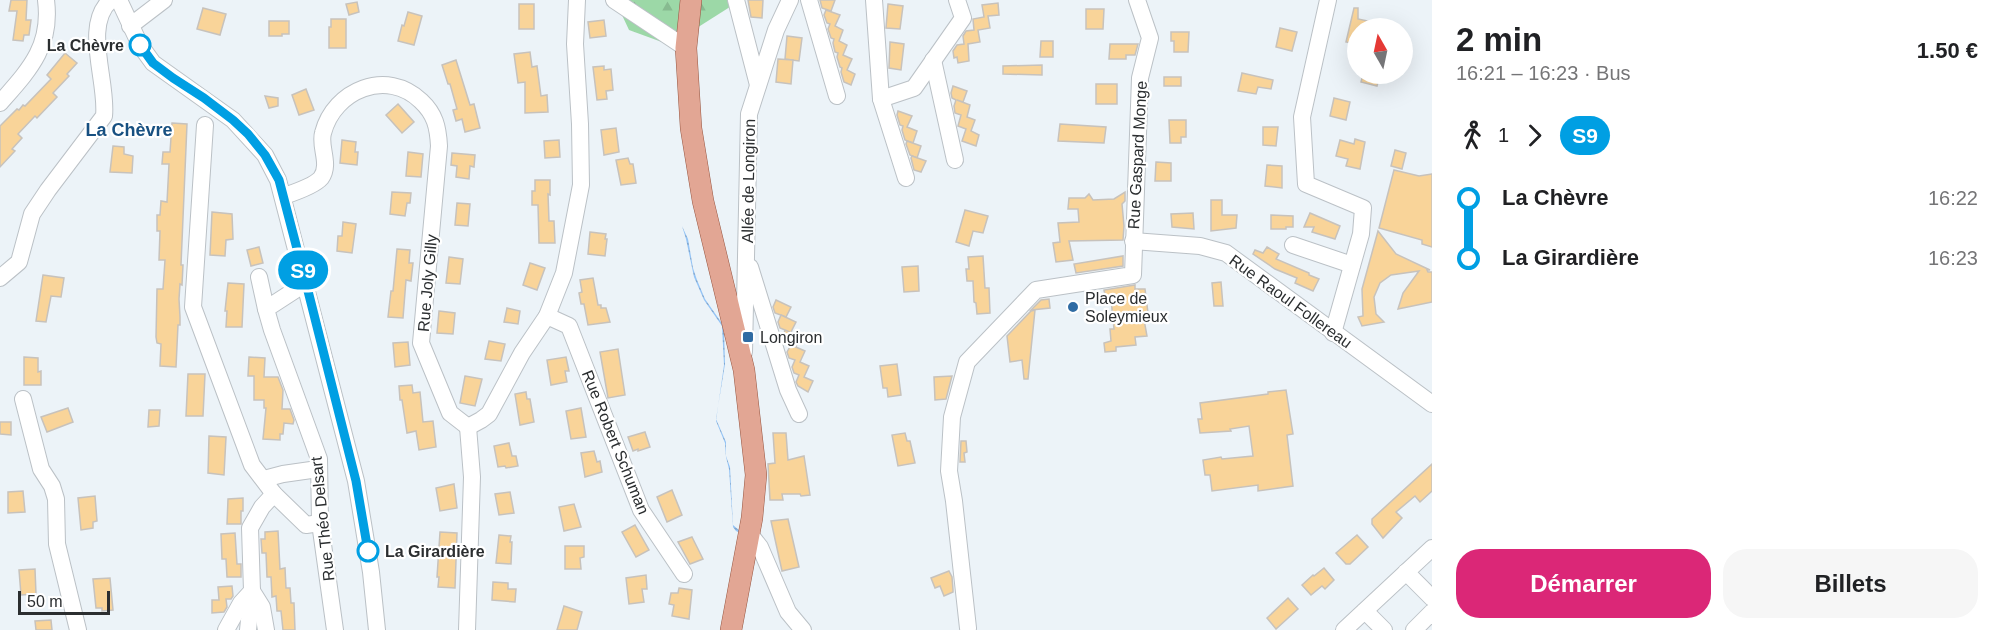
<!DOCTYPE html>
<html lang="fr">
<meta charset="utf-8">
<style>
:root{--surface:#fff;--page:#f6f6f6;--text:#202124;--muted:#757577;--accent:#db2777}
body{margin:0;font-family:Arial,sans-serif;background:var(--page);color:var(--text);height:100vh;display:flex;flex-direction:column;font-size:22px;white-space:nowrap}
*{box-sizing:border-box;margin:0}
p{font-size:20px;color:var(--muted)}
.icon{flex:none;width:33px;height:33px;fill:none;stroke:currentColor;stroke-width:2;stroke-linecap:round;stroke-linejoin:round}
.map{position:relative;flex:1;overflow:hidden}
.sheet{display:flex;flex-direction:column;background:var(--surface);width:570px}
.sheet>*{flex:none}
.badge{padding:0 12px;border-radius:20px;font-size:21px;line-height:39px}
.needle{width:39px;rotate:351deg}
.controls{position:absolute;left:1347px;top:18px;display:grid;gap:12px}
.controls a{display:grid;place-items:center;width:66px;height:66px;border-radius:50%;background:var(--surface);box-shadow:0 6px 24px #0002;font-size:30px}
.scale{position:absolute;left:18px;bottom:15px;width:92px;box-sizing:border-box;padding-left:6px;border:3px solid #2b2e30;border-top:0;font-size:16px;line-height:21px;white-space:nowrap;color:#2b2e30;-webkit-text-stroke:4px #fff;paint-order:stroke}
.map>.badge{position:absolute;translate:-50% -50%;box-shadow:0 0 0 3px #fff}
.legs{display:flex;align-items:center;gap:9px;height:66px;padding:0 24px;font-size:20px}
.legs p{margin-inline-start:auto}
.summary{display:flex;align-items:center;justify-content:space-between;height:102px;padding:0 24px}
h1{font-size:33px;font-weight:700;line-height:45px}
.action{display:flex;gap:12px;margin-top:auto;padding:12px 24px}
.action a{flex:1;height:69px;border-radius:24px;background:var(--accent);color:#fff;font-size:24px;font-weight:700;line-height:69px;text-align:center}
.action a+a{background:var(--page);color:var(--text)}
ul{padding:0 24px;list-style:none}
li{display:flex;align-items:center;gap:21px;height:60px;font-size:22px}
li i{display:grid;place-items:center;width:9px;height:100%;margin:0 8px;background:currentColor}
li i::after{content:'';width:15px;height:15px;margin:-8px;border:4px solid;border-radius:50%;background:var(--surface)}
li p{margin-inline-start:auto}
li:first-child i{background:linear-gradient(#0000 50%,currentColor 0)}
li:last-child i{background:linear-gradient(currentColor 50%,#0000 0)}
main{display:flex;flex:1;min-height:0}
.map>svg:first-child{display:block}
.forest{fill:url(#forest-firs)}
.water{fill:url(#water-rules)}
.building{fill:#f9d499;stroke:#c7c2bc;stroke-width:1.5}
.lines{fill:none;stroke-linecap:round;stroke-linejoin:round}
.minor-casing{stroke:#bbc1c6;stroke-width:18}
.major-casing{stroke:#965642;stroke-width:22}
.minor{stroke:#fff;stroke-width:16}
.major{stroke:#e2a694;stroke-width:21}
.line-1-casing{stroke:#fff;stroke-width:14}
.line-1{stroke:#009fe3;stroke-width:9}
.stop-1-dot{fill:#fff;stroke:#009fe3;stroke-width:3}
.poi-dot{fill:#2f6ba3;stroke:#fff;stroke-width:2}
.labels{text-anchor:middle;stroke-width:4.5;stroke-linejoin:round;paint-order:stroke}
.stop-label{font-size:16px;font-weight:bold;fill:#2b2e30;stroke:#fff;text-anchor:end}
.street-label{font-size:16px;fill:#2b2e30;stroke:#fff}
.poi-label{font-size:16px;fill:#2b2e30;stroke:#fff;text-anchor:start}
.neighbourhood-label{font-size:18px;font-weight:bold;fill:#175081;stroke:#fff}
</style>
<main>
<div class="map">
<svg width="1432" height="630" viewBox="0 0 1432 630">
<defs>
<pattern id="forest-firs" width="22" height="20" patternUnits="userSpaceOnUse" patternTransform="scale(1.5)"><rect width="22" height="20" fill="#9cd8a7"/><path d="M5 1l3.5 6h-7zM16 11l3.5 6h-7z" fill="#87ba90"/></pattern>
<pattern id="water-rules" width="6" height="5" patternUnits="userSpaceOnUse" patternTransform="scale(1.5)"><rect width="6" height="5" fill="#95c4f5"/><path d="M0 2.5h6" fill="none" stroke="#7aa0c7"/></pattern>
</defs>
<rect width="100%" height="100%" fill="#ecf3f8"/>
<!-- forest -->
<polygon class="forest" points="615,0 736,0 733,5 670,45 629,30"/>
<!-- water -->
<polygon class="water" points="682,226 688,239 693,268 697,280 705,299 721,322 724,330 725,364 716,419 726,442 726,456 730,467 733,525 740,531 740,533 736,531 733,527 729,469 726,457 725,443 716,421 724,365 722,326 704,300 694,277 686,239"/>
<!-- building -->
<g class="building">
<polygon points="11,0 27,0 26,20 31,20 29,35 24,35 23,41 13,40 17,11 9,11"/>
<polygon points="748,0 763,0 762,18 751,17"/>
<polygon points="820,0 835,0 831,11 822,8"/>
<polygon points="357,2 359,12 349,15 346,4"/>
<polygon points="998,3 999,15 988,16 990,28 978,30 980,42 968,44 969,61 958,63 957,57 954,58 953,51 957,45 964,44 963,36 966,31 974,30 973,19 984,17 982,5"/>
<rect x="519" y="4" width="15" height="25"/>
<polygon points="888,4 903,6 900,29 886,28"/>
<polygon points="203,8 226,14 220,35 197,29"/>
<polygon points="1354,8 1358,8 1358,19 1382,24 1381,28 1358,28 1358,44 1346,42"/>
<polygon points="1086,9 1104,9 1103,29 1086,29"/>
<polygon points="826,10 840,15 835,26 843,30 839,41 847,45 843,55 852,59 847,70 855,74 851,85 844,82 841,72 842,68 840,67 837,57 838,53 835,52 833,43 834,39 831,38 828,29 830,24 827,23 824,15"/>
<polygon points="408,12 422,16 414,45 398,41 402,25 404,26"/>
<polygon points="331,19 346,19 346,48 329,48 329,27 331,27"/>
<polygon points="604,20 606,36 590,38 588,22"/>
<polygon points="269,21 289,21 289,34 282,34 282,36 269,36"/>
<polygon points="1280,28 1297,32 1292,51 1276,47"/>
<polygon points="1171,32 1189,32 1188,52 1174,52 1174,41 1171,41"/>
<polygon points="787,36 802,38 799,61 785,59"/>
<polygon points="1041,41 1053,41 1053,57 1040,57"/>
<polygon points="890,42 904,44 901,70 889,68"/>
<polygon points="1110,44 1138,44 1135,55 1126,55 1126,59 1109,59"/>
<polygon points="530,52 532,67 537,66 541,96 547,95 548,112 525,113 525,82 518,83 514,54"/>
<polygon points="65,53 77,63 67,74 69,76 53,93 57,97 37,118 35,116 18,134 22,138 12,149 15,151 0,167 0,126 17,109 19,110 23,105 25,106 51,79 47,75"/>
<polygon points="778,59 793,60 791,84 776,82"/>
<polygon points="456,60 470,105 474,104 480,128 465,132 462,119 456,121 453,110 457,109 450,84 448,84 442,65"/>
<polygon points="1042,65 1042,75 1003,74 1003,66"/>
<polygon points="604,66 604,70 611,69 613,90 606,91 607,99 597,100 593,67"/>
<polygon points="1242,73 1273,80 1271,89 1258,87 1256,94 1238,91"/>
<polygon points="1363,74 1380,74 1377,86 1361,82"/>
<rect x="1164" y="77" width="17" height="9"/>
<rect x="1096" y="84" width="21" height="20"/>
<polygon points="953,86 967,91 963,102 957,100 970,105 967,117 975,120 971,131 979,135 976,146 962,141 966,129 958,126 961,115 955,113 954,106 956,100 952,98 951,93"/>
<polygon points="306,89 314,110 299,115 292,95"/>
<polygon points="265,96 278,98 278,106 269,108"/>
<polygon points="1334,98 1350,102 1346,120 1330,116"/>
<polygon points="398,104 414,122 402,133 386,115"/>
<polygon points="898,111 912,116 907,127 917,131 913,143 905,140 902,130 903,126 900,125 897,115"/>
<polygon points="1169,120 1186,120 1186,137 1181,137 1181,143 1170,143"/>
<polygon points="172,123 187,124 181,265 183,265 182,285 180,284 179,299 180,317 180,325 178,325 176,367 160,366 161,344 157,343 156,337 157,289 163,289 165,260 159,260 160,231 157,231 157,215 160,215 161,201 167,202 169,164 162,164 163,152 170,152"/>
<polygon points="1060,124 1106,127 1104,143 1058,141"/>
<polygon points="1263,127 1278,127 1276,146 1263,145"/>
<polygon points="616,128 619,152 604,155 601,130"/>
<polygon points="1355,139 1365,142 1360,169 1346,166 1348,159 1336,156 1340,140 1354,144"/>
<polygon points="342,140 356,142 355,152 358,152 357,165 340,163"/>
<polygon points="559,140 560,157 545,158 544,141"/>
<polygon points="907,141 921,146 917,158 910,155 906,144"/>
<polygon points="113,146 124,147 124,154 133,156 132,173 110,172"/>
<polygon points="1395,150 1406,153 1402,169 1391,166"/>
<polygon points="408,152 423,154 421,177 406,176"/>
<polygon points="452,153 475,155 474,167 470,166 469,179 456,177 457,166 451,165"/>
<polygon points="912,156 926,161 921,172 914,170 911,158"/>
<polygon points="628,158 630,164 633,164 636,183 621,185 616,160"/>
<polygon points="1156,162 1171,163 1171,181 1155,181"/>
<polygon points="1267,165 1282,166 1282,188 1265,186"/>
<polygon points="1394,170 1419,176 1432,174 1432,247 1422,244 1422,240 1379,228"/>
<polygon points="535,180 550,180 550,195 548,194 549,221 554,221 555,243 539,243 538,205 532,205 532,191 535,191"/>
<polygon points="392,192 411,193 410,203 407,203 405,216 390,214"/>
<polygon points="1125,192 1125,201 1122,204 1124,226 1123,240 1069,241 1073,260 1056,262 1053,243 1060,242 1058,223 1079,222 1078,209 1068,209 1069,198 1085,198 1089,194 1093,200 1114,199"/>
<polygon points="1211,200 1222,200 1222,215 1237,215 1236,228 1211,231"/>
<polygon points="457,203 470,204 468,226 455,225"/>
<polygon points="965,210 988,216 983,233 973,231 969,246 956,242"/>
<polygon points="212,212 232,214 233,239 226,240 225,256 210,255"/>
<polygon points="1193,213 1194,229 1172,227 1171,214"/>
<polygon points="1310,213 1340,226 1335,239 1312,232 1314,227 1304,227"/>
<polygon points="1271,215 1293,216 1293,227 1286,227 1286,229 1271,229"/>
<polygon points="343,222 356,224 352,253 337,251 338,236 342,236"/>
<polygon points="1378,231 1396,254 1430,270 1427,270 1428,272 1432,272 1432,302 1398,309 1403,293 1419,271 1391,275 1380,283 1374,297 1376,314 1384,322 1362,326 1358,317 1363,316 1362,289"/>
<polygon points="590,232 606,234 605,239 607,239 605,256 588,254"/>
<polygon points="259,247 263,263 251,266 247,250"/>
<polygon points="1267,247 1279,254 1276,259 1309,273 1309,275 1319,279 1313,291 1295,283 1297,278 1275,269 1253,254 1255,250 1263,253"/>
<polygon points="397,249 410,250 409,263 413,263 411,281 406,280 403,318 388,317 391,291 393,291"/>
<polygon points="983,256 985,288 989,288 990,313 977,314 976,303 974,302 973,281 967,281 966,269 969,269 968,257"/>
<polygon points="1123,256 1123,266 1076,273 1074,264"/>
<polygon points="449,257 463,259 460,284 446,283"/>
<polygon points="530,263 545,268 537,290 523,285"/>
<polygon points="918,266 919,291 904,292 902,267"/>
<polygon points="43,275 64,278 61,297 51,296 46,322 36,321"/>
<polygon points="593,278 598,305 601,305 601,308 606,308 610,322 588,325 584,304 581,304 579,293 582,292 580,280"/>
<polygon points="1221,282 1223,306 1214,306 1212,283"/>
<polygon points="228,283 244,284 242,327 226,327 227,311 225,311"/>
<polygon points="1135,285 1135,289 1145,289 1148,313 1143,314 1147,336 1135,337 1136,345 1116,347 1116,351 1105,352 1104,343 1111,341 1110,329 1114,329 1111,299 1106,300 1104,290"/>
<polygon points="1049,299 1050,308 1031,310 1041,300"/>
<polygon points="776,300 791,307 786,317 775,313 773,307"/>
<polygon points="507,308 520,311 518,324 504,322"/>
<polygon points="1035,310 1028,379 1024,379 1022,360 1010,362 1007,336 1031,311"/>
<polygon points="439,311 455,313 453,334 437,333"/>
<polygon points="781,315 796,322 791,332 800,336 796,347 784,342 783,337 785,330 790,332 780,328 778,322"/>
<polygon points="489,341 505,344 501,361 485,359"/>
<polygon points="408,342 410,365 395,367 393,343"/>
<polygon points="791,345 805,351 800,362 809,366 804,377 813,381 808,392 798,386 796,382 799,375 794,373 792,367 795,360 789,358 787,352"/>
<polygon points="618,349 625,395 608,398 600,352"/>
<polygon points="24,357 38,358 38,372 41,371 41,385 24,385"/>
<polygon points="249,357 265,358 264,377 278,377 283,390 282,409 290,409 294,420 293,424 284,423 283,434 280,434 280,440 263,439 266,408 264,408 264,400 254,400 254,376 248,376"/>
<polygon points="566,357 569,371 565,371 567,382 551,385 547,360"/>
<polygon points="897,364 901,395 888,397 887,388 883,388 880,366"/>
<polygon points="188,374 205,374 203,416 186,416"/>
<polygon points="465,376 482,379 475,406 460,403"/>
<polygon points="952,376 946,399 935,400 934,377"/>
<polygon points="412,385 413,393 420,392 423,422 433,421 436,447 419,450 416,431 407,433 402,400 400,400 399,386"/>
<polygon points="1286,390 1293,434 1287,435 1293,486 1258,491 1258,485 1212,491 1210,475 1205,475 1203,460 1221,457 1222,459 1253,456 1249,426 1230,429 1231,431 1200,433 1198,419 1202,419 1200,403 1268,394 1268,392"/>
<polygon points="526,392 527,399 530,399 534,422 520,425 515,394"/>
<polygon points="68,408 73,422 47,432 41,417"/>
<polygon points="581,408 586,437 571,439 566,411"/>
<polygon points="149,410 160,410 159,426 148,427"/>
<polygon points="0,422 11,422 11,435 0,434"/>
<polygon points="645,432 650,447 638,451 638,449 633,451 628,437"/>
<polygon points="773,433 786,433 788,460 804,456 810,495 801,496 800,494 782,494 783,500 770,500 768,464 775,463"/>
<polygon points="905,433 907,441 910,441 915,463 898,466 892,435"/>
<polygon points="209,436 226,437 224,475 208,473"/>
<polygon points="961,441 966,441 967,452 964,453 965,462 960,462"/>
<polygon points="509,443 512,456 516,456 518,466 506,468 505,466 498,467 494,446"/>
<polygon points="594,451 597,462 600,461 602,472 585,477 581,453"/>
<polygon points="1432,464 1432,491 1420,502 1415,496 1396,512 1402,518 1383,538 1372,524 1372,519"/>
<polygon points="454,484 457,508 440,511 436,488"/>
<polygon points="672,490 682,515 667,522 657,497"/>
<polygon points="23,491 25,512 8,513 8,492"/>
<polygon points="510,492 514,513 499,515 495,494"/>
<polygon points="95,496 97,521 93,522 93,528 81,530 78,498"/>
<polygon points="243,498 243,511 241,511 241,524 227,524 228,499"/>
<polygon points="574,504 581,527 564,531 559,507"/>
<polygon points="788,519 799,567 782,571 771,521"/>
<polygon points="635,525 649,550 636,557 622,532"/>
<polygon points="278,531 280,569 285,568 286,588 290,588 291,603 294,603 295,630 283,630 281,611 277,611 276,596 272,597 271,577 267,577 266,553 262,553 261,539 265,539 265,532"/>
<polygon points="440,532 457,533 455,588 438,587 439,577 437,577"/>
<polygon points="235,533 237,564 241,564 241,577 227,577 226,559 222,559 221,534"/>
<polygon points="499,535 511,536 510,542 512,542 511,564 496,563"/>
<polygon points="1357,535 1368,547 1350,564 1346,564 1336,553"/>
<polygon points="692,537 703,559 690,564 678,542"/>
<polygon points="565,546 584,546 584,557 580,558 581,569 565,569"/>
<polygon points="1324,568 1334,580 1325,589 1322,586 1311,595 1302,585 1313,575 1314,576"/>
<polygon points="35,569 36,594 21,595 19,570"/>
<polygon points="949,571 952,577 953,590 953,592 944,596 940,586 935,588 931,578"/>
<polygon points="646,575 647,589 642,589 644,602 629,604 626,578"/>
<polygon points="110,578 113,610 102,611 102,608 96,608 93,579"/>
<polygon points="493,582 508,583 508,589 516,589 515,602 492,600"/>
<polygon points="232,586 233,596 231,599 226,599 227,607 224,612 212,613 212,600 219,600 218,587"/>
<polygon points="679,588 692,590 689,619 672,616 674,605 669,604 671,593 678,593"/>
<polygon points="1288,598 1298,609 1276,629 1267,618"/>
<polygon points="564,606 582,612 577,630 557,630"/>
<polygon points="51,620 52,630 36,630 35,621"/>
</g>
<g class="lines">
<!-- minor casing -->
<g class="minor-casing">
<g id="minor">
<polyline points="119,0 140,45 153,63 233,120 265,155 278,180 356,481 371,572 377,630"/>
<polyline points="614,0 686,48"/>
<polyline points="736,0 758,85"/>
<polyline points="809,0 837,96"/>
<polyline points="874,0 881,99 906,178"/>
<polyline points="1328,0 1302,117 1306,184 1363,208 1361,234 1333,333"/>
<polyline points="130,26 164,0"/>
<polyline points="933,60 955,160"/>
<polyline points="881,99 914,88 963,18 957,0"/>
<path d="M0 103C29 70 52 47 46 0"/>
<polyline points="205,125 193,307 252,465 274,494 306,525 320,523"/>
<path d="M284 196C293 193 315 185 321 178 331 164 319 147 323 133 334 90 387 68 421 101 435 114 438 127 439 146L421 343 450 413 468 427 481 420 489 414 522 353 547 316 564 273 581 185 580 124 575 44 577 0"/>
<polyline points="1133,241 1200,246 1226,253 1432,404"/>
<polyline points="1293,245 1352,265"/>
<polyline points="750,267 788,390 799,414"/>
<polyline points="259,277 266,309"/>
<path d="M0 278 19 262 32 214 48 190 104 116C108 82 82 25 111 0"/>
<polyline points="306,283 266,309 272,330 319,459 320,523 335,630"/>
<polyline points="547,316 569,326 641,510 684,574"/>
<polyline points="744,352 749,114 776,30 790,0"/>
<polyline points="23,399 41,469 52,486 56,499 57,544 78,630"/>
<polyline points="264,479 283,474 318,469"/>
<polyline points="749,533 760,547 788,612 803,630"/>
<polyline points="1406,572 1432,598"/>
<polyline points="252,591 262,607 266,630"/>
<polyline points="1365,611 1384,630"/>
<polyline points="968,628 954,501 949,471 952,417 967,362 1036,290 1133,275 1140,78 1150,38 1137,0"/>
<polyline points="226,630 241,603 252,591 250,528 262,507 274,494"/>
<polyline points="248,630 252,591"/>
<polyline points="467,630 472,477 468,427"/>
<polyline points="1344,630 1432,548"/>
<polyline points="1414,630 1432,612"/>
</g>
</g>
<!-- major casing -->
<g class="major-casing">
<polyline id="major" points="691,0 686,48 691,128 703,201 744,370 756,475 752,518 731,630"/>
</g>
<!-- minor -->
<use href="#minor" class="minor"/>
<!-- major -->
<use href="#major" class="major"/>
</g>
<g class="lines">
<!-- line-1 casing -->
<g class="line-1-casing">
<polyline id="line-1" points="140,45 153,63 173,78 204,98 233,120 248,134 265,155 279,180 306,283 356,481 368,551"/>
</g>
<!-- line-1 -->
<use href="#line-1" class="line-1"/>
</g>
<!-- markers -->
<g class="stop-1-dot">
<circle cx="140" cy="45" r="10"/>
<circle cx="368" cy="551" r="10"/>
</g>
<g class="poi-dot">
<circle cx="1073" cy="307" r="6"/>
<rect x="742" y="331" width="12" height="12" rx="3"/>
</g>
<g class="labels">
<!-- stop labels -->
<g class="stop-label">
<text x="124" y="51">La Chèvre</text>
<text x="385" y="557" text-anchor="start">La Girardière</text>
</g>
<!-- street labels -->
<g class="street-label">
<text transform="translate(1137 155) rotate(-87)" y="6">Rue Gaspard Monge</text>
<text transform="translate(748 181) rotate(-89)" y="6">Allée de Longiron</text>
<text transform="translate(427 283) rotate(-85)" y="6">Rue Joly Gilly</text>
<text transform="translate(1291 301) rotate(36)" y="6">Rue Raoul Follereau</text>
<text transform="translate(616 442) rotate(68)" y="6">Rue Robert Schuman</text>
<text transform="translate(322 519) rotate(-96)" y="6">Rue Théo Delsart</text>
</g>
<!-- poi labels -->
<g class="poi-label">
<text x="1085" y="304">Place de<tspan x="1085" dy="18">Soleymieux</tspan></text>
<text x="760" y="343">Longiron</text>
</g>
<!-- neighbourhood labels -->
<g class="neighbourhood-label">
<text x="129" y="136">La Chèvre</text>
</g>
</g>
</svg>
<div class="controls">
<a><svg class="needle" viewBox="-14 -14 28 28"><path d="M0-13l5 13h-10z" fill="#e53935"/><path d="M0 13l5-13h-10z" fill="#757577"/></svg></a>
</div>
<div class="scale">50 m</div>
<b class="badge" style="left:303px;top:270px;background:#009fe3;color:#fff">S9</b>
</div>
<section class="sheet">
<div class="summary"><div><h1>2 min</h1><p>16:21 – 16:23 · Bus</p></div><b>1.50 €</b></div>
<div class="legs"><svg class="icon" aria-label="walk" viewBox="0 0 24 24"><circle cx="13" cy="4" r="2"/><path d="M13 8l-2 6 4 7M11 14l-3 7M7 12l3-4h3l4 4"/></svg>1<svg class="icon" aria-label="forward" viewBox="0 0 24 24"><path d="M9 5l7 7-7 7"/></svg><b class="badge" style="background:#009fe3;color:#fff">S9</b></div>
<ul>
<li><i style="color:#009fe3"></i><b>La Chèvre</b><p>16:22</p></li>
<li><i style="color:#009fe3"></i><b>La Girardière</b><p>16:23</p></li>
</ul>
<div class="action"><a>Démarrer</a><a>Billets</a></div>
</section>
</main>
